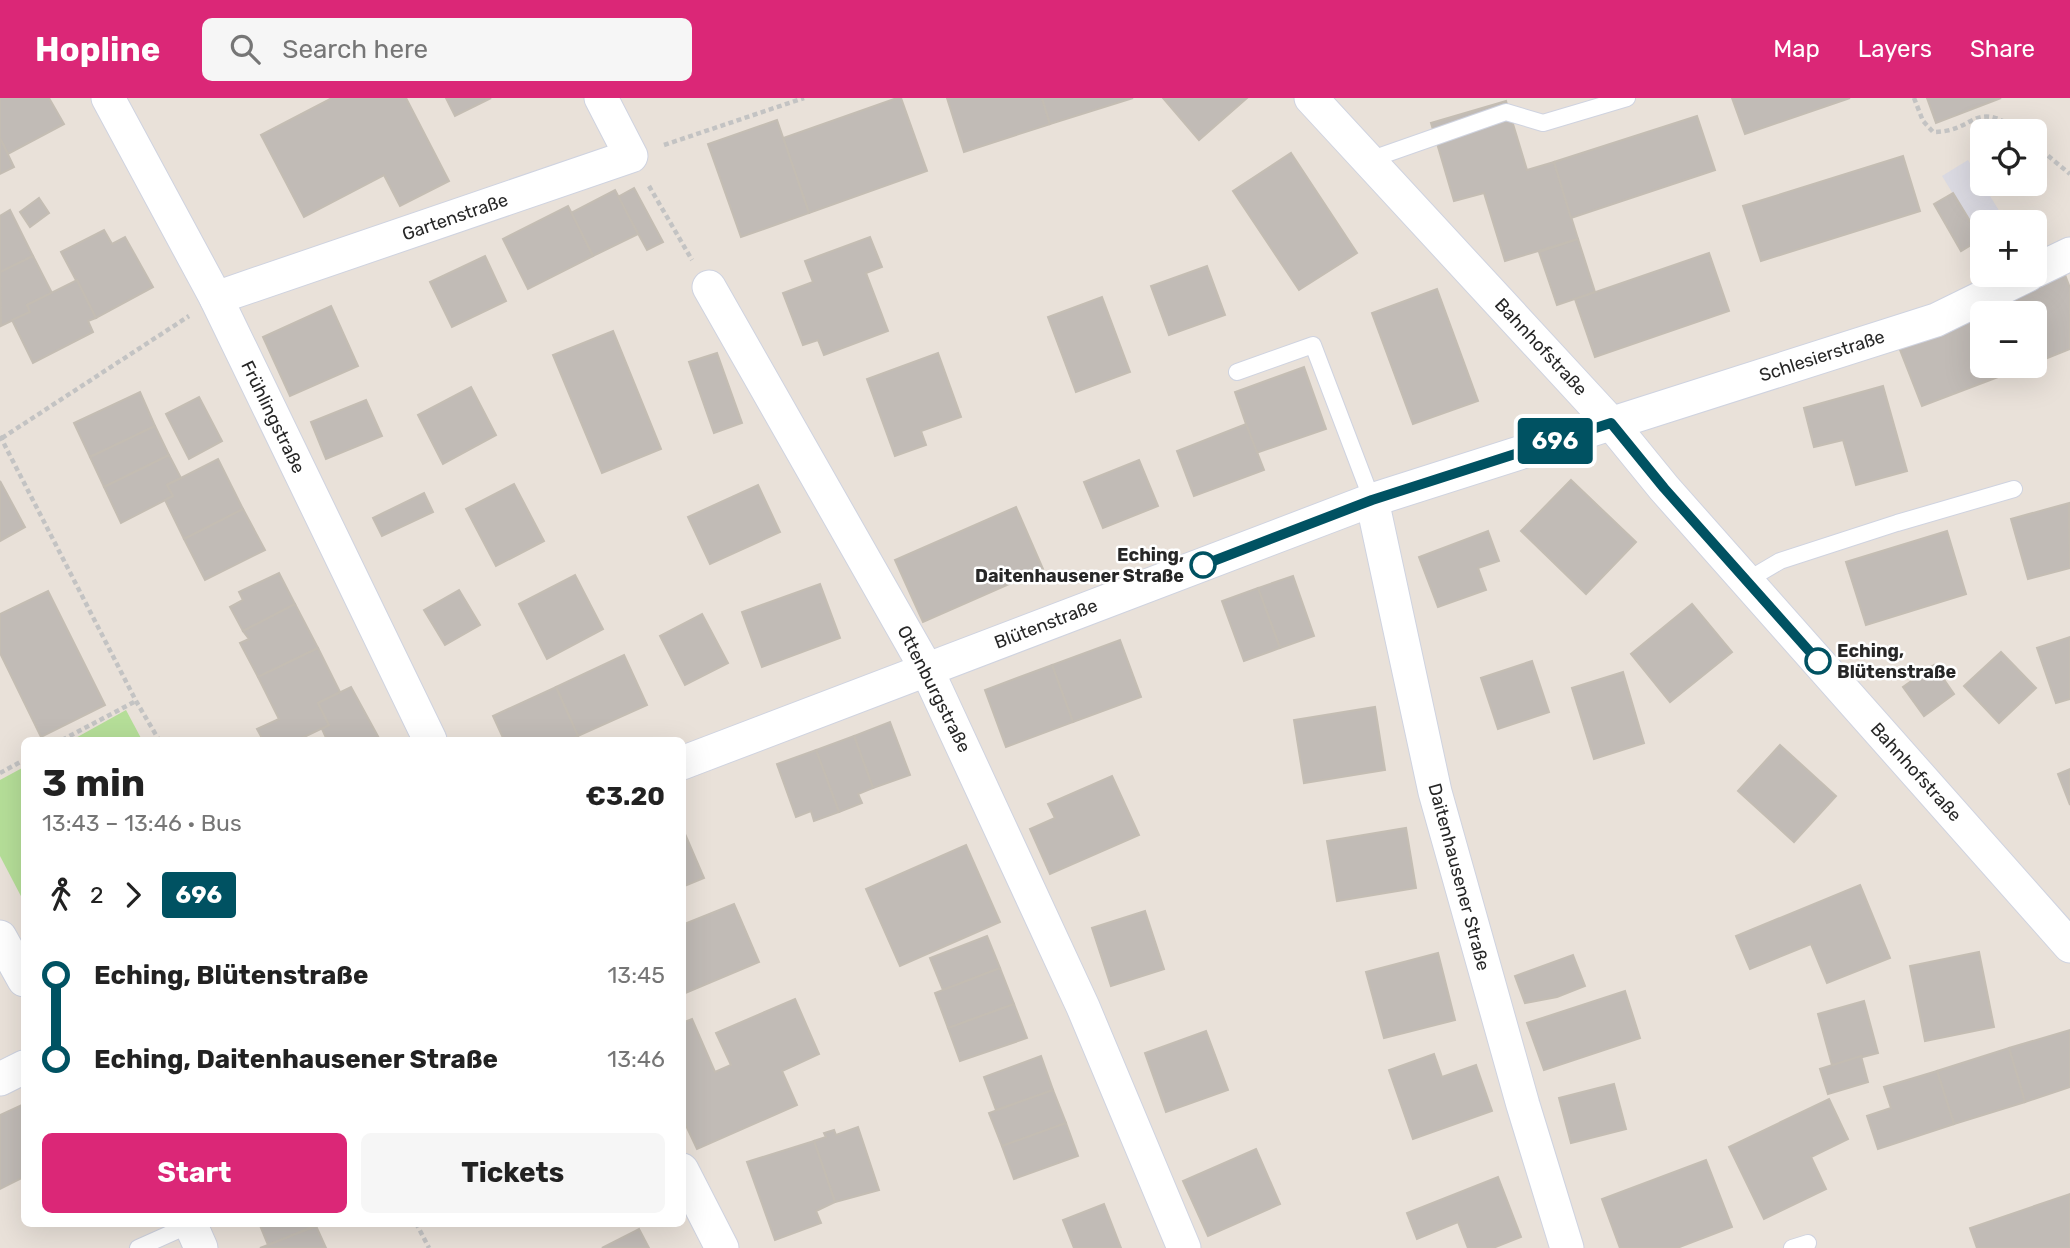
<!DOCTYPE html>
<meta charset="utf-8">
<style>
:root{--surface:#fff;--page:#f6f6f6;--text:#222;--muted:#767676;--accent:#db2777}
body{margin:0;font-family:Rubik,sans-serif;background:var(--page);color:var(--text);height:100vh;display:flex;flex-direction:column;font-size:26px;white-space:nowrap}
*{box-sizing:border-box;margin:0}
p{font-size:23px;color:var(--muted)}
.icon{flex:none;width:38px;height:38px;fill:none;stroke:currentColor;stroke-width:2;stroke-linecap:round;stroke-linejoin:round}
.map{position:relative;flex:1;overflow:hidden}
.panel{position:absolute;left:21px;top:639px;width:665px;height:490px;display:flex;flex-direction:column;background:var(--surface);border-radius:10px;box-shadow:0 7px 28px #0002}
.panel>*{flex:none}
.badge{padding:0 14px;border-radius:5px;font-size:24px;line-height:46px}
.buttons{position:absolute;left:1970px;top:21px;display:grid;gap:14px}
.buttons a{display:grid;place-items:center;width:77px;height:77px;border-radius:10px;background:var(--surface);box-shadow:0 7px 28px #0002;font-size:35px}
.map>.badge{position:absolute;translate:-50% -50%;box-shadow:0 0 0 4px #fff}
.legs{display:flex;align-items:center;gap:10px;height:77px;padding:0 21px;font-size:23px}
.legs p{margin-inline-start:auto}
.overview{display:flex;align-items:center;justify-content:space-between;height:119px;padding:0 21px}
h1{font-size:38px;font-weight:700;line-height:52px}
.button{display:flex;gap:14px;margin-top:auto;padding:14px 21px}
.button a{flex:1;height:80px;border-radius:10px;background:var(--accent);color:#fff;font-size:28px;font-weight:700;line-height:80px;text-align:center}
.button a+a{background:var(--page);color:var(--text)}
ul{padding:0 21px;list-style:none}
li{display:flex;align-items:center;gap:24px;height:84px;font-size:26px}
li i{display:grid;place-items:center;width:10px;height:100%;margin:0 9px;background:currentColor}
li i::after{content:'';width:18px;height:18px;margin:-9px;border:5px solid;border-radius:50%;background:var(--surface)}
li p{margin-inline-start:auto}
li:first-child i{background:linear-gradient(#0000 50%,currentColor 0)}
li:last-child i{background:linear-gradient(currentColor 50%,#0000 0)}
header{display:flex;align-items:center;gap:42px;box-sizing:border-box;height:98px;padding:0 35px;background:var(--accent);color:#fff}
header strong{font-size:33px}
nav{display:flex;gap:38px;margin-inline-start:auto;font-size:24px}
.search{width:490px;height:63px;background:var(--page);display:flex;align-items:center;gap:18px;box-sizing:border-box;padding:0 24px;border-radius:10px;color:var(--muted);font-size:26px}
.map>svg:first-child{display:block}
.industrial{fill:#dbdae2}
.green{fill:#b5de98}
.building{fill:#c1bbb6;stroke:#c4bdb3;stroke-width:2}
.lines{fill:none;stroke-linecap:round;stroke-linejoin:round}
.lane-casing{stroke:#cfd3e0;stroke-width:18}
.street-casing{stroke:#cfd3e0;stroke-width:35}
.path{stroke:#c3c3c3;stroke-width:4.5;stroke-dasharray:5 3.5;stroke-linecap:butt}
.lane{stroke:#fff;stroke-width:16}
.street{stroke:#fff;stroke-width:33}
.line-1-casing{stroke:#fff;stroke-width:16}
.line-1{stroke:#005262;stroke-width:10}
.stop-1-dot{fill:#fff;stroke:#005262;stroke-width:3.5}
.labels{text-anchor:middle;stroke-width:5;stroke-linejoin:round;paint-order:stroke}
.street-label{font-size:18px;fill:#272727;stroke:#fff}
.stop-label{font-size:18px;font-weight:bold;fill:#272727;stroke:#fff;text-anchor:end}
</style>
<header>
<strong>Hopline</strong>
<div class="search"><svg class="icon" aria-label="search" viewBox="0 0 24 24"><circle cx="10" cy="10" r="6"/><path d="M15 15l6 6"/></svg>Search here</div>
<nav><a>Map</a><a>Layers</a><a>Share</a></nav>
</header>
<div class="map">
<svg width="2070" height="1150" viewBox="0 0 2070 1150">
<rect width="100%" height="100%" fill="#e9e1d9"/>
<!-- industrial -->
<polygon class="industrial" points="1968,62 2006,124 1983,124 1983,140 1981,141 1942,78"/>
<!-- green -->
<g class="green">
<polygon points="126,612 142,642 72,642"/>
<polygon points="24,669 24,804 0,758 0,682"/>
</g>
<!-- building -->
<g class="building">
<polygon points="0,0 49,0 64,26 8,56 0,40"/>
<polygon points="332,0 406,0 449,83 400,108 384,77 304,119 261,37"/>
<polygon points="446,0 491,0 455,18"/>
<polygon points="897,0 901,0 927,73 809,115 783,40"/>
<polygon points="947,0 1042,0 1050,26 964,54"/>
<polygon points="1042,0 1133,0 1050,26"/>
<polygon points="1163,0 1247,0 1199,42"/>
<polygon points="1732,0 1850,0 1745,36"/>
<polygon points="1927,0 2001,0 1936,25"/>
<polygon points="1506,3 1527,72 1554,64 1578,141 1505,163 1484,95 1454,103 1431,25"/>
<polygon points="1697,18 1715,72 1571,120 1554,64"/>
<polygon points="777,22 809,115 741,139 708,46"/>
<polygon points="0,40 14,69 0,76"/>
<polygon points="1291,55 1357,155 1299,192 1233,93"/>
<polygon points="1903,58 1920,113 1761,163 1743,108"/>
<polygon points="634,90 663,144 647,152 618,99"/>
<polygon points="615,92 638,136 593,158 571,115"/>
<polygon points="1953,95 1981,141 1961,153 1934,106"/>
<polygon points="39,100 49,115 30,129 20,114"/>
<polygon points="568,108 593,158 528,191 503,141"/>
<polygon points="10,112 33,158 0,174 0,118"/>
<polygon points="104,132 112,146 125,139 153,189 96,220 61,154"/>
<polygon points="870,139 882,169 866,175 888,233 824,257 818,242 803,247 783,195 813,184 805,163"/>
<polygon points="1578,141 1595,194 1557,207 1539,154"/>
<polygon points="1709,155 1729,213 1595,259 1575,201"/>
<polygon points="33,158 52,195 27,207 30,214 1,228 0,174"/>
<polygon points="485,158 506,203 452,229 430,184"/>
<polygon points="1207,168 1225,217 1169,237 1151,188"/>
<polygon points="2064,174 2070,190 2070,251 2035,265 2035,215 1983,215 1983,268 2027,268 1922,308 1895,239"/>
<polygon points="77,182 96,220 88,223 93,234 33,265 12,222 30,214 27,207"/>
<polygon points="1437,191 1478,303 1413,326 1372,215"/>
<polygon points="1102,199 1130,274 1076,294 1048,219"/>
<polygon points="331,208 358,268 290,298 263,239"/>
<polygon points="613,233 661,351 602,375 553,257"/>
<polygon points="717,255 742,325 714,335 689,264"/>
<polygon points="938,255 961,319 921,333 926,347 895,358 867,281"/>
<polygon points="1304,269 1326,331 1256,355 1235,294"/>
<polygon points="1883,288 1907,373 1856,387 1843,342 1814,349 1804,310"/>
<polygon points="471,289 496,337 443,366 418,317"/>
<polygon points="140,294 155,328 90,359 74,325"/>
<polygon points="199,299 222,343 189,361 166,316"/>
<polygon points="366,302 382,338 326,361 311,324"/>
<polygon points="1246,326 1264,372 1194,398 1177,353"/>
<polygon points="155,328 169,357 104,389 90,359"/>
<polygon points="169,357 181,380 167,387 173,398 121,425 104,389"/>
<polygon points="218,361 243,411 184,441 165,402 173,398 167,387"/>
<polygon points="1139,362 1158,408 1103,430 1084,384"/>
<polygon points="1571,382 1636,444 1586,496 1521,433"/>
<polygon points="0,383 25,429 0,443"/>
<polygon points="514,386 544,443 496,468 466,411"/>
<polygon points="758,387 780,434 710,466 688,419"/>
<polygon points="424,395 433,414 382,438 373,420"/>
<polygon points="2069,405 2070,470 2028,481 2011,421"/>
<polygon points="1016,409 1043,471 923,524 895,462"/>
<polygon points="243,411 265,452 205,482 184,441"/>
<polygon points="1488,433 1499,463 1478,470 1486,492 1438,509 1419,459"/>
<polygon points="1947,433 1966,496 1866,527 1846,464"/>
<polygon points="279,475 295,506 243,533 230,509 243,502 239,494"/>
<polygon points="575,477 603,531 547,561 519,506"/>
<polygon points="1293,478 1314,538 1280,550 1258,490"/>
<polygon points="820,486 840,540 762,569 742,514"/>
<polygon points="1258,490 1280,550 1244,563 1222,503"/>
<polygon points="459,492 480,527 445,547 424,512"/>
<polygon points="48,493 105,607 41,639 0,555 0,516"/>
<polygon points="295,506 318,550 258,579 240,545 249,541 243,533"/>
<polygon points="1692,506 1732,554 1670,604 1631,556"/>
<polygon points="702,516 728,565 685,587 660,538"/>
<polygon points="2070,539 2070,601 2056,605 2037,550"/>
<polygon points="1120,542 1141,599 1073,624 1052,567"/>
<polygon points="318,550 340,594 318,605 329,627 298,642 263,642 257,631 279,621 258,579"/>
<polygon points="2001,554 2036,590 1999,625 1964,588"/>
<polygon points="624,557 647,607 578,638 556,589"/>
<polygon points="1532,563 1549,614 1498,631 1481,580"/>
<polygon points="1052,567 1073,624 1006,649 985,592"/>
<polygon points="1934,567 1954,596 1924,618 1903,589"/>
<polygon points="1623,574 1644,645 1594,661 1572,590"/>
<polygon points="351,589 380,642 327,642 322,631 329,627 318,605"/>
<polygon points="556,589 578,638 569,642 504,642 493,618"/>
<polygon points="1375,609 1385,672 1304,685 1294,622"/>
<polygon points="890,624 910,677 873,690 854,638"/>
<polygon points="854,638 873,690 858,696 862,705 839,714 816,652"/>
<polygon points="1780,647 1836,698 1794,744 1738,693"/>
<polygon points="816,652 839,714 814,723 811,713 796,719 777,666"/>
<polygon points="2070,671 2070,707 2058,676"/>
<polygon points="1112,678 1139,737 1050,776 1030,731 1055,720 1048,706"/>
<polygon points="682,729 704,780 682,789"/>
<polygon points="1406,730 1416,790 1337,803 1327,743"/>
<polygon points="966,747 1000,824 900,868 866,791"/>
<polygon points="1860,787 1890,860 1827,885 1811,846 1750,871 1736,838"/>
<polygon points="734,806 759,864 683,896 682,827"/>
<polygon points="1145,813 1164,871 1111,888 1092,830"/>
<polygon points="987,838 1000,870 943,892 930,860"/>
<polygon points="1979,854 1994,929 1925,943 1910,868"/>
<polygon points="1438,855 1455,922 1384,940 1366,874"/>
<polygon points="1573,857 1585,888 1557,899 1525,905 1515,878"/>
<polygon points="1000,870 1014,906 948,930 935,895"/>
<polygon points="1625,893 1640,940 1544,972 1527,925"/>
<polygon points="795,901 819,956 782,973 797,1007 697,1051 682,1019 682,925 692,921 715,974 731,967 716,935"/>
<polygon points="1864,903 1878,955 1832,967 1818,916"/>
<polygon points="1014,906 1027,940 960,963 948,930"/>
<polygon points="2070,932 2070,989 2025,1004 2009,950"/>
<polygon points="1206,933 1228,992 1166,1014 1145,955"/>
<polygon points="2009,950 2025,1004 1954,1026 1937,973"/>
<polygon points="1434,956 1442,979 1476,967 1492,1013 1413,1041 1389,972"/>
<polygon points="1041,958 1053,992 996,1012 984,979"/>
<polygon points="1861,958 1868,984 1828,996 1820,971"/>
<polygon points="1937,973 1954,1026 1878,1051 1867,1018 1891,1010 1884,989"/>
<polygon points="1614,986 1626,1031 1571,1045 1559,1000"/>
<polygon points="1053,992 1066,1025 1002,1048 989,1015"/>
<polygon points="1829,1001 1848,1041 1811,1059 1826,1091 1764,1121 1729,1049"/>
<polygon points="24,1006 24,1079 0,1091 0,1017"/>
<polygon points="1066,1025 1078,1058 1014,1081 1002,1048"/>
<polygon points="858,1029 879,1092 835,1104 814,1043 826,1039 824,1035 834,1032 836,1037"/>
<polygon points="814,1043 835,1104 816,1113 821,1125 775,1142 747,1064"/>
<polygon points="1256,1051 1280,1106 1208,1138 1183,1083"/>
<polygon points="1706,1062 1732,1129 1677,1150 1620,1150 1602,1101"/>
<polygon points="1498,1079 1521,1139 1493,1150 1468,1150 1458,1124 1417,1141 1407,1115"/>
<polygon points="2070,1096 2070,1150 1977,1150 1970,1130"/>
<polygon points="1104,1106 1121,1150 1074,1150 1063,1122"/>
<polygon points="259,1125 322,1125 268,1147"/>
<polygon points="316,1128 326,1150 260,1150 268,1147"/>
<polygon points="639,1131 649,1150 602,1150"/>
</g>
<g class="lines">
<!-- lane casing -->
<g class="lane-casing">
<g id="lane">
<polyline points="1369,62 1506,14 1543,25 1627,0"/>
<polyline points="1237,274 1313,247 1372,402"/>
<polyline points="1746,483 1780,463 1897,425 2014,391"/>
<polyline points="138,1150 194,1125"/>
<polyline points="1792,1150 1808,1145"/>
</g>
</g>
<!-- street casing -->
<g class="street-casing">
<g id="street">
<polyline points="108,0 216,200 430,642"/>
<polyline points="1311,0 1611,325 1664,390 2070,848"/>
<polyline points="2035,173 2070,156"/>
<polyline points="709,189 927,572 1083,909 1184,1150"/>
<polyline points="216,200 631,58 601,0"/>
<polyline points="1372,402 1435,694 1523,1007 1567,1150"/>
<polyline points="682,665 1372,402 1936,222 2028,177"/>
<polyline points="0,839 24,882"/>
<polyline points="0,981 24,969"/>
<polyline points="682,1072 722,1150"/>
<polyline points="190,1125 201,1150"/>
</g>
</g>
<!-- path -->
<g class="path">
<path d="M1914 0 1923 23 1933 34C1976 34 1973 0 2019 33"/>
<polyline points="664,47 804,0"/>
<polyline points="2035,47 2070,76"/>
<polyline points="649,88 692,162"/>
<polyline points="0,338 136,603 159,642"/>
<polyline points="2,340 189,218"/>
<polyline points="62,642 136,603"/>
<polyline points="0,675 24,662"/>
<polyline points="416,1125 429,1150"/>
</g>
<!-- lane -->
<use href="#lane" class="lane"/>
<!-- street -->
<use href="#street" class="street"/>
</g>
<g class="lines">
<!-- line-1 casing -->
<g class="line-1-casing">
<polyline id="line-1" points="1203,467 1372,402 1611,325 1664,390 1818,563"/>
</g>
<!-- line-1 -->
<use href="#line-1" class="line-1"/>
</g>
<!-- markers -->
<g class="stop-1-dot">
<circle cx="1203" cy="467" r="12"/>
<circle cx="1818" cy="563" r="12"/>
</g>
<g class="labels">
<!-- street labels -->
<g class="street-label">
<text transform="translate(455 119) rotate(-19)" y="6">Gartenstraße</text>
<text transform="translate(1541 249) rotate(47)" y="6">Bahnhofstraße</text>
<text transform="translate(1822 258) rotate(-18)" y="6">Schlesierstraße</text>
<text transform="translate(273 319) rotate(64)" y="6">Frühlingstraße</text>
<text transform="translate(1046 526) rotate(-21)" y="6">Blütenstraße</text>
<text transform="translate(934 591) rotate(63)" y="6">Ottenburgstraße</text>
<text transform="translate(1916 674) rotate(48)" y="6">Bahnhofstraße</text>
<text transform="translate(1459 779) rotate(75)" y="6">Daitenhausener Straße</text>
</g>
<!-- stop labels -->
<g class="stop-label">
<text x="1184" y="463">Eching,<tspan x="1184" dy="21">Daitenhausener Straße</tspan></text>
<text x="1837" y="559" text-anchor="start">Eching,<tspan x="1837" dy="21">Blütenstraße</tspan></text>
</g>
</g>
</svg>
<div class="buttons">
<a><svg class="icon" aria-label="locate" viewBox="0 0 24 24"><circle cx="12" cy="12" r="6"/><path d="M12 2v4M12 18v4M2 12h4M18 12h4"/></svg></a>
<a>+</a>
<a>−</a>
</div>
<b class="badge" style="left:1555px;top:343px;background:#005262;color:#fff">696</b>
<section class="panel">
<div class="overview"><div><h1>3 min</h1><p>13:43 – 13:46 · Bus</p></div><b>€3.20</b></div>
<div class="legs"><svg class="icon" aria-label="walk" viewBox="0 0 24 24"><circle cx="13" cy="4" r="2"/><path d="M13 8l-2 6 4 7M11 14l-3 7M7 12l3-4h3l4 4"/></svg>2<svg class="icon" aria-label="forward" viewBox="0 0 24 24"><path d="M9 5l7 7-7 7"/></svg><b class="badge" style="background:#005262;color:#fff">696</b></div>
<ul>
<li><i style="color:#005262"></i><b>Eching, Blütenstraße</b><p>13:45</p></li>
<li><i style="color:#005262"></i><b>Eching, Daitenhausener Straße</b><p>13:46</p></li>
</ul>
<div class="button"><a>Start</a><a>Tickets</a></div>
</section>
</div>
